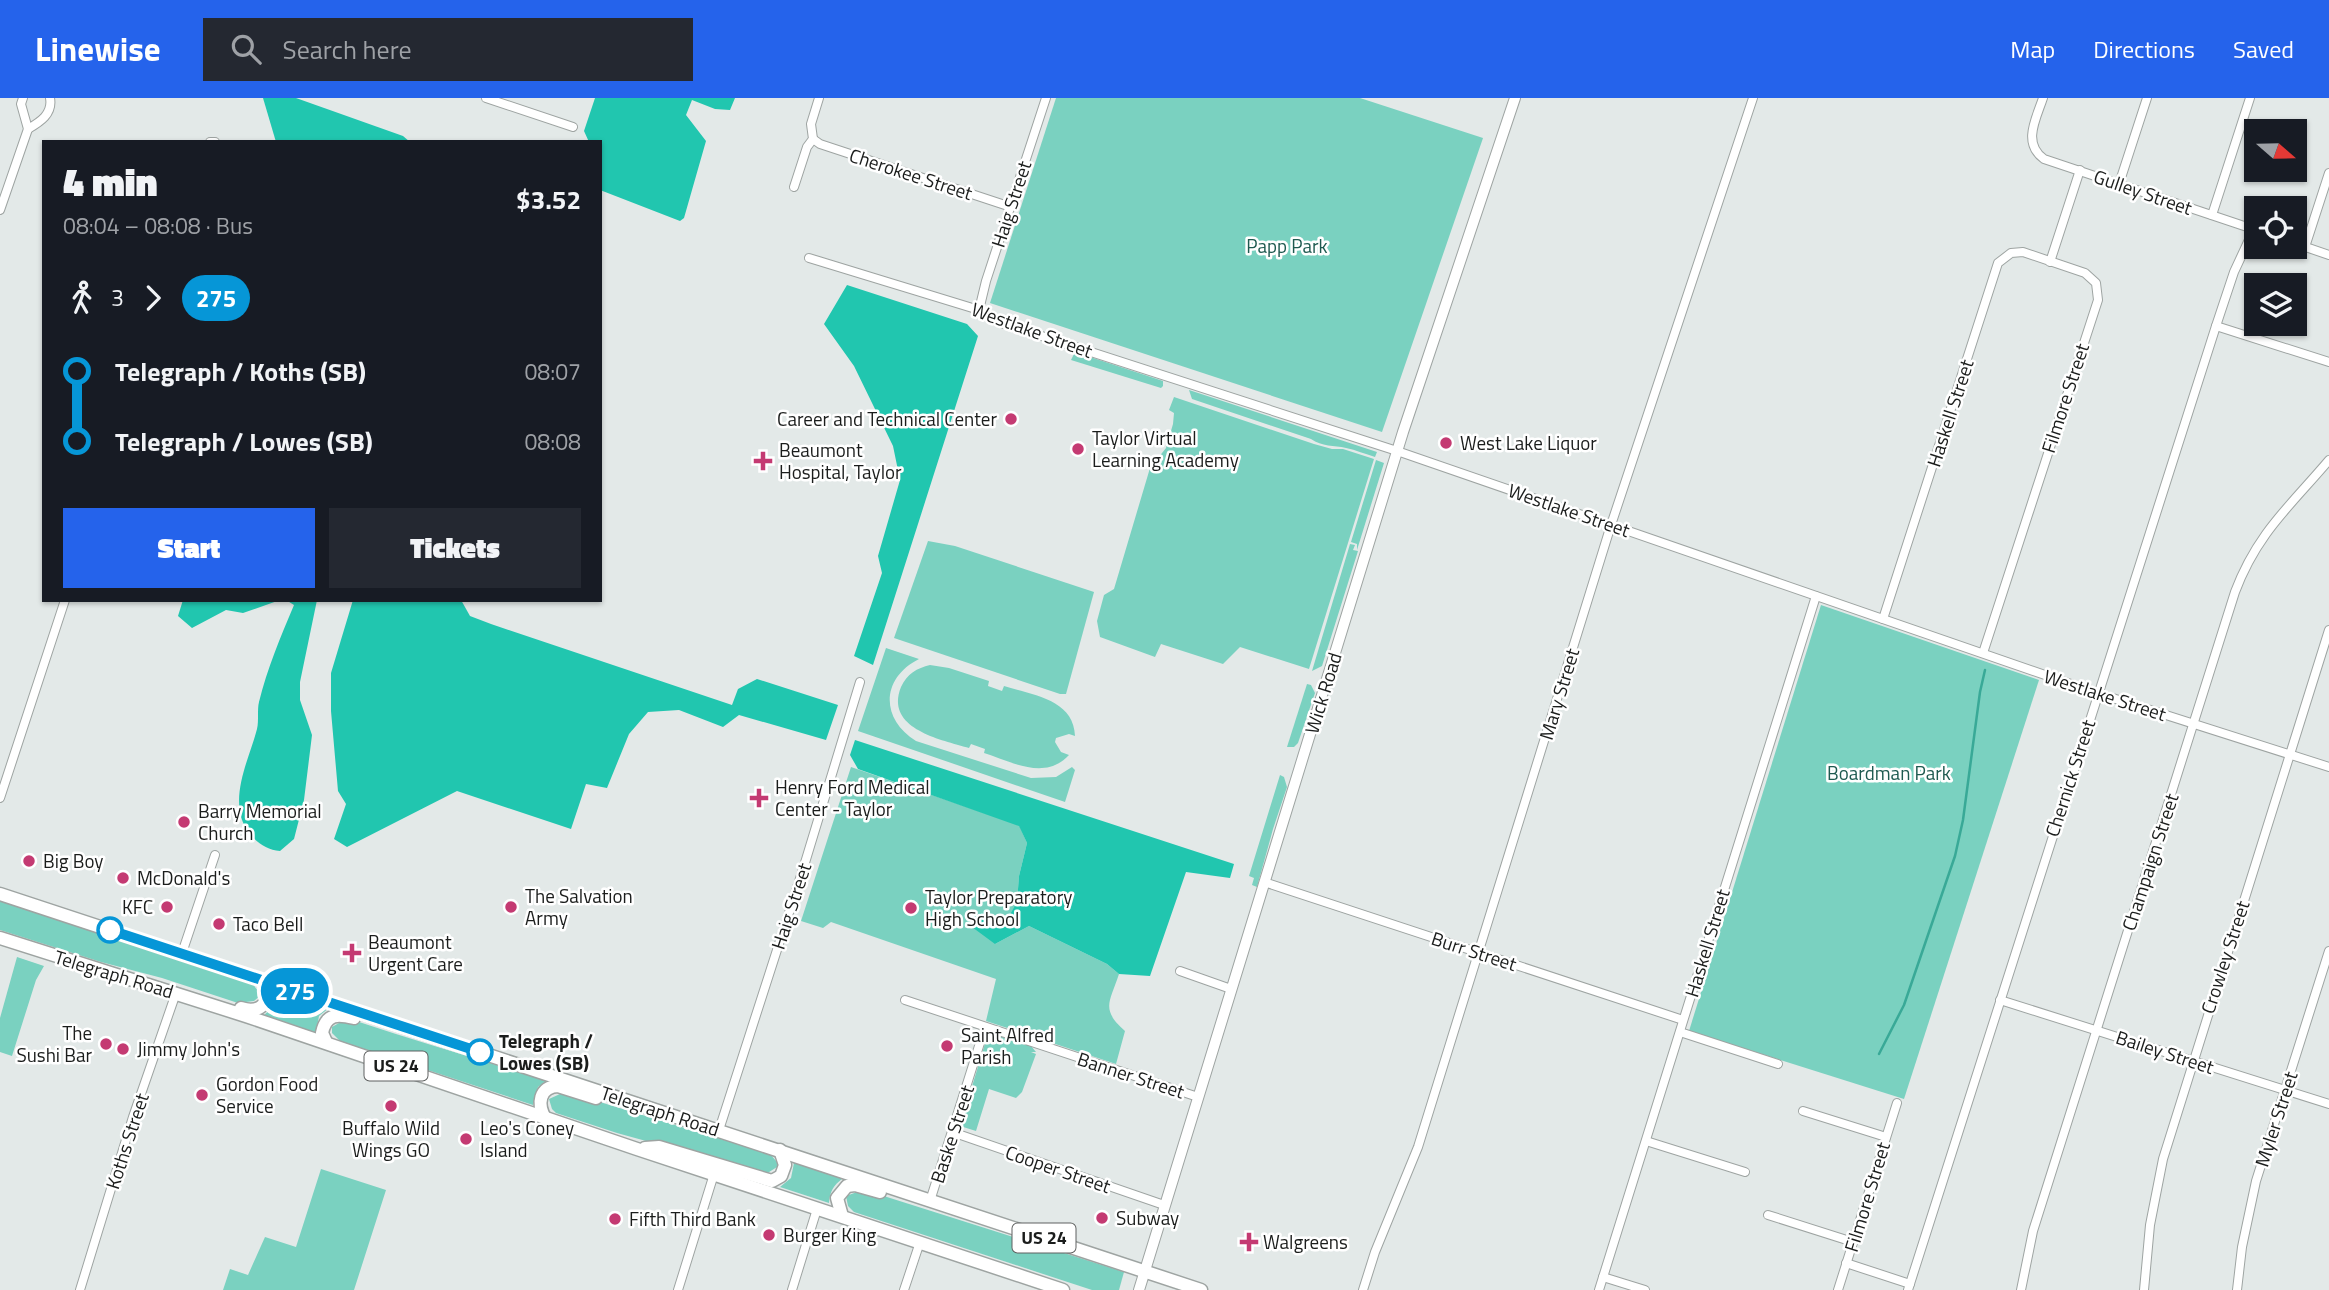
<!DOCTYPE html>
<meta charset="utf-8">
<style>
:root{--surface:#171b24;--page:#242831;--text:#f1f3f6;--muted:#9ea1a6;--accent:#2563eb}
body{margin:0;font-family:"Titillium Web",sans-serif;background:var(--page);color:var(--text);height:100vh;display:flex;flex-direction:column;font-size:26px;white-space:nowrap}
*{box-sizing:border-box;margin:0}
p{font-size:23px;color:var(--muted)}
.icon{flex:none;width:38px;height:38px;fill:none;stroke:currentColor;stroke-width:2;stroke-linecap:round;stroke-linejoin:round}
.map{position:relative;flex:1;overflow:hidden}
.drawer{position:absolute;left:42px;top:42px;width:560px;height:462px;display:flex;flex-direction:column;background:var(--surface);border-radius:0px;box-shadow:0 2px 5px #0004}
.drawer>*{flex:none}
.badge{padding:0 14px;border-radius:23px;font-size:24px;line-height:46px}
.needle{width:46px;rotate:110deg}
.controls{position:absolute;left:2244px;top:21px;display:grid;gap:14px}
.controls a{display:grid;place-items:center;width:63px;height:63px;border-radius:0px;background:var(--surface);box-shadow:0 2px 5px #0004;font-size:35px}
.map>.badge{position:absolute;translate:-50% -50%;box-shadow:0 0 0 4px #fff}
.legs{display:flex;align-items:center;gap:10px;height:77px;padding:0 21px;font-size:23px}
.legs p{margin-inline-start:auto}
.summary{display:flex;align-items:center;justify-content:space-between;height:119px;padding:0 21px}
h1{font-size:38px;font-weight:800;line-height:52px}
.cta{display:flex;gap:14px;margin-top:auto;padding:14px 21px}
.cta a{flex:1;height:80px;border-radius:0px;background:var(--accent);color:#fff;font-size:28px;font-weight:800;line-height:80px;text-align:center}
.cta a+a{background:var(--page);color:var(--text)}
ul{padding:0 21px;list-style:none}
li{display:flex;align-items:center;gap:24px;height:70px;font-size:26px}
li i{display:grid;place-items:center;width:10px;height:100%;margin:0 9px;background:currentColor}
li i::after{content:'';width:18px;height:18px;margin:-9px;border:5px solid;border-radius:50%;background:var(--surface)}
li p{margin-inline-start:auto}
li:first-child i{background:linear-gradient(#0000 50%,currentColor 0)}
li:last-child i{background:linear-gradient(currentColor 50%,#0000 0)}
header{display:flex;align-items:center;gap:42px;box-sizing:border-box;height:98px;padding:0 35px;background:var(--accent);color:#fff}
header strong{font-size:33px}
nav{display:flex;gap:38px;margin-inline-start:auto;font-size:24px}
.search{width:490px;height:63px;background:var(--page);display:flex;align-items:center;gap:18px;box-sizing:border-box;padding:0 24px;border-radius:0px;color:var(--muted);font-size:26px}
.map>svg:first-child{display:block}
.green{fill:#7ad1c0}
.forest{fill:#21c6af}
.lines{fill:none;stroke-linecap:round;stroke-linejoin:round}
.stream{stroke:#39a997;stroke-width:2.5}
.minor-casing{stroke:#9ea4a2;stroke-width:10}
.tertiary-casing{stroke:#9ea4a2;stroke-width:12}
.primary-casing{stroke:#9ea4a2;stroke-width:15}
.minor{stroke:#fff;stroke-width:8}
.tertiary{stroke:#fff;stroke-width:10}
.primary{stroke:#fff;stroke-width:12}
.line-1-casing{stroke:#fff;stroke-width:16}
.line-1{stroke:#0696d7;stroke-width:10}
.poi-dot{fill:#c43a72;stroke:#fff;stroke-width:2.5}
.stop-1-dot{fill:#fff;stroke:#0696d7;stroke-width:3.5}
.labels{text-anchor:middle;stroke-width:5;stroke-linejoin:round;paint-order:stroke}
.shield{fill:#fff;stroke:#5f6160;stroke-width:2}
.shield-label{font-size:18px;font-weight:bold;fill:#1b1d1c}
.street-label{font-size:19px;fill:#1b1d1c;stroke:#fff}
.park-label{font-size:19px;fill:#1e5a50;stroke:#fff}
.poi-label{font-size:19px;fill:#1b1d1c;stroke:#fff;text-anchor:start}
.stop-label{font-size:19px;font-weight:bold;fill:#1b1d1c;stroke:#fff;text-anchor:start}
</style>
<header>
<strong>Linewise</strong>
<div class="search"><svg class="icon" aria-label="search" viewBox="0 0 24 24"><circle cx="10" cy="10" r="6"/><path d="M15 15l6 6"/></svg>Search here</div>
<nav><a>Map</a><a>Directions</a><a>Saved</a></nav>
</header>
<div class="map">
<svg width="2329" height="1192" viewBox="0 0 2329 1192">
<rect width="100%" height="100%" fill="#e3e9e8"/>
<!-- green -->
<g class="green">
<polygon points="1056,0 1360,0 1483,40 1382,334 990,205"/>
<polygon points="1075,254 1163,283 1163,288 1161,290 1071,262"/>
<path d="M1189 292 1377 354 1375 359C1365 356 1356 352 1346 350 1334 347 1322 349 1311 341L1192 301Z"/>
<polygon points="1174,299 1314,346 1332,351 1343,351 1374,361 1309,571 1240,549 1223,566 1161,546 1155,559 1100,539 1097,523 1104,497 1114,491 1150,370 1166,350 1173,326 1174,315 1169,312"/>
<polygon points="1376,362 1384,365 1357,452 1357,446 1351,444"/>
<polygon points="928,443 955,448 1094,494 1066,596 1060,596 894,540"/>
<polygon points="1350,446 1355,447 1353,452 1358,453 1322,568 1312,573"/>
<polygon points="1821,507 2039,582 1904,1001 1689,933"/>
<path d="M886 550 919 561C881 580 880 621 916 643L1031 680 1056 679 1072 669 1075 672 1065 704 858 633Z"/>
<path d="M930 567 949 570 989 583 988 588 1002 593 1004 588C1032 597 1074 601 1075 638L1069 636 1056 640 1055 644 1061 654 1069 657C1045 683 1012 664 984 655L985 651 971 646 969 650C942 642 884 631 901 589 907 576 917 570 930 567Z"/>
<polygon points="1307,586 1311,587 1315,595 1298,645 1294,649 1287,649"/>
<path d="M851 669 1019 727 1027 745 1019 778 1017 805 995 846 1029 828 1107 866 1119 876C1110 904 1100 911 1125 933L1116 966 986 923 996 881 831 824 823 830 801 823Z"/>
<polygon points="1280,677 1284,679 1287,689 1273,731 1257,789 1252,787 1254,780 1249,778"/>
<polygon points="0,803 252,885 261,897 254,903 238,905 162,880 101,864 0,832"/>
<polygon points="17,859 44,868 36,882 12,958 0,954 0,920"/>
<polygon points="277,893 329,910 319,918 316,935 263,918 274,908"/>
<path d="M356 923C419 944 483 962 546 983L538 989 533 1007 340 943 332 935V929L339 925Z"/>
<polygon points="993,936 1031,948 1036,954 1031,954 1036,956 1022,994 1016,1000 989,991 976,1033 960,1028 987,939 991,941"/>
<polygon points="560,996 577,997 770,1056 777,1064 777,1069 766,1076 617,1035 556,1015 552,1011 549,1001"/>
<path d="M794 1065 843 1080C833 1088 830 1093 829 1105L780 1089 791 1080Z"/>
<polygon points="321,1071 386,1092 354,1192 223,1192 230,1171 248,1177 265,1139 296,1149"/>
<polygon points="868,1093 1124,1174 1119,1192 1092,1192 854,1114 848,1108 846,1098 857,1094"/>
</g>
<!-- forest -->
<g class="forest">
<polygon points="263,0 296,0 403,38 410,44 276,44"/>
<path d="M595 0H735L730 12 715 11 692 2 686 17 706 43 684 120 680 123 600 92C600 76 600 61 600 44H589L584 33Z"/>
<polygon points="847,187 967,226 978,238 873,567 854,558 882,475 878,458 900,382 893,348 854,268 824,226"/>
<polygon points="183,502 280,502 243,515 226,512 192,530 178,518"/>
<path d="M286 502H317L300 584V602L312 637 304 702 294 741 280 753C267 752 257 745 249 735 226 704 249 662 257 631 259 622 257 612 259 604 267 571 281 538 294 507Z"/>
<polygon points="353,502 461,502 470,518 491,526 732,607 738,591 757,581 838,607 826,642 739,617 723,629 679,612 648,614 629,636 607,690 586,686 571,731 457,693 347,749 334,741 346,706 338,693 331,613 331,575"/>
<polygon points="855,642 1234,766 1230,780 1186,774 1150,878 1119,876 1107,866 1029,828 995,846 972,829 980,815 1006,824 1017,804 1019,778 1027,745 1019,728 858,671 850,657"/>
</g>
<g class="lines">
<!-- stream -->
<polyline class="stream" points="1879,956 1904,907 1955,758 1963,722 1980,594 1985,572"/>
<!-- minor casing -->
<g class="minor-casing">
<g id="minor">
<polyline points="486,0 573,29"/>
<path d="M2043 0C2036 21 2022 45 2044 61L2256 132"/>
<path d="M28 31C40 24 53 16 50 0"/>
<polyline points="813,41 820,46 1011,109"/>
<polyline points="210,44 215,44"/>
<polyline points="2119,86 2147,0"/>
<polyline points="794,89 807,49 813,41 811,26 819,0"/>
<polyline points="0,112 28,31 21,6 23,0"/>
<polyline points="2212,117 2250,0"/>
<polyline points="2294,145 2329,157"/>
<polyline points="2305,149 2329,75"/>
<polyline points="809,160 979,212 995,223 1397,353 2097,595 2329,669"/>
<polyline points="2050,164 2080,72"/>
<polyline points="979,212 986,183 1046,0"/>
<polyline points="2216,228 2329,264"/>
<polyline points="1883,521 1998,165 2011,155 2023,154 2085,175 2096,185 2098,202 1983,555"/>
<polyline points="0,700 65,502"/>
<polyline points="1264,784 1683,922"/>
<polyline points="182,855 215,757"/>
<polyline points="1180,873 1231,891"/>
<polyline points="905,902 1198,999"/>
<polyline points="2000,902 2329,1006"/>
<polyline points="1680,934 1778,966"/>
<polyline points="1803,1013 1886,1039"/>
<polyline points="719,1032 804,768 860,584"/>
<polyline points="952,1034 1164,1107"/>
<polyline points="1646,1043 1745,1074"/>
<polyline points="930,1103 985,929"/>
<polyline points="1768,1117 1853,1144"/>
<polyline points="1846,1165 1910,1186"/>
<polyline points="1603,1179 1645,1192"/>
<polyline points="80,1192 133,1019 176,895"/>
<polyline points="678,1192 714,1076"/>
<polyline points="792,1192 817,1111"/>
<polyline points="904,1192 920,1144"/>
<polyline points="1363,1192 1375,1154 1418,1049 1611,427 1753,0"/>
<polyline points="1599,1192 1816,498"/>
<polyline points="1838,1192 1897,1005"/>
<polyline points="1908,1192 2216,228 2234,174 2254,131"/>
<path d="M2021 1192 2033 1133 2235 494C2257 435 2291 407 2329 362"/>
<polyline points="2144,1192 2150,1127 2163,1061 2329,532"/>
<polyline points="2237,1192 2242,1149 2256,1083 2329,853"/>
</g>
</g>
<!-- tertiary casing -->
<g class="tertiary-casing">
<polyline id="tertiary" points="1139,1192 1403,334 1515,0"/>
</g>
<!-- primary casing -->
<g class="primary-casing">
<g id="primary">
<polyline points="0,796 1201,1192"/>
<polyline points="0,840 246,918 637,1051 1063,1192"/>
<path d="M241 910C262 917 268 903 273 885"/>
<path d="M326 944 322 935C326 915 338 916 354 920"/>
<path d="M545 1020C537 1006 539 989 558 988L596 1000"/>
<polyline points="645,1050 659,1049 772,1083 781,1078 785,1067 780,1052"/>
<polyline points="842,1118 837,1100 847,1088 855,1087 880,1094"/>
</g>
</g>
<!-- minor -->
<use href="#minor" class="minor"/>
<!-- tertiary -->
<use href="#tertiary" class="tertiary"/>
<!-- primary -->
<use href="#primary" class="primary"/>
</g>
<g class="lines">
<!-- line-1 casing -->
<g class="line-1-casing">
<polyline id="line-1" points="110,832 480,954"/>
</g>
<!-- line-1 -->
<use href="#line-1" class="line-1"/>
</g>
<!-- markers -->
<g class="poi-dot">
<circle cx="1011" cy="321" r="7"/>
<circle cx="1446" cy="345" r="7"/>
<circle cx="1078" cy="351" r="7"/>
<path d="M759.5 352.5h7v7h7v7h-7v7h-7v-7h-7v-7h7z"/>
<path d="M755.5 689.5h7v7h7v7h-7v7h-7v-7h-7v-7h7z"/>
<circle cx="184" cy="724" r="7"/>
<circle cx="29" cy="763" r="7"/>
<circle cx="123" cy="780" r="7"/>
<circle cx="167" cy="809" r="7"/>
<circle cx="511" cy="809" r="7"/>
<circle cx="911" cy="810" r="7"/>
<circle cx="219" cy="826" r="7"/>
<path d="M348.5 844.5h7v7h7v7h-7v7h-7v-7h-7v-7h7z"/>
<circle cx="106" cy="946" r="7"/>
<circle cx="947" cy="948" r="7"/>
<circle cx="123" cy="951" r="7"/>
<circle cx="202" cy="997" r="7"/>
<circle cx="391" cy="1008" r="7"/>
<circle cx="466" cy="1041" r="7"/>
<circle cx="1102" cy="1120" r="7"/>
<circle cx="615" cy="1121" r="7"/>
<circle cx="769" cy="1137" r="7"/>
<path d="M1245.5 1133.5h7v7h7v7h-7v7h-7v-7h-7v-7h7z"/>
</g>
<g class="stop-1-dot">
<circle cx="110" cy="832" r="12"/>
<circle cx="480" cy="954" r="12"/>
</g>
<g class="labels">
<!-- shield labels -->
<g class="shield">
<rect x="364.5" y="953.5" width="63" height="29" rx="5"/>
<rect x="1012.5" y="1125.5" width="63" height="29" rx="5"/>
</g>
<g class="shield-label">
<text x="396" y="974">US 24</text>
<text x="1044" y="1146">US 24</text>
</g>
<!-- street labels -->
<g class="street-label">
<text transform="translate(911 76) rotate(18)" y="7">Cherokee Street</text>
<text transform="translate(2143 94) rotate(19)" y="7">Gulley Street</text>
<text transform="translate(1011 106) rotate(-72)" y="7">Haig Street</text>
<text transform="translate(1032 232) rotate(20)" y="7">Westlake Street</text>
<text transform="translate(2065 300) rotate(-72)" y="7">Filmore Street</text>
<text transform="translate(1950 315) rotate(-72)" y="7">Haskell Street</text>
<text transform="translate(1569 412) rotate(19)" y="7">Westlake Street</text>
<text transform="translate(1323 595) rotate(-73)" y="7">Wick Road</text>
<text transform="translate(1559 596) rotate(-73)" y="7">Mary Street</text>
<text transform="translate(2105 597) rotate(18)" y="7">Westlake Street</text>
<text transform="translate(2070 680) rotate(-72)" y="7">Chernick Street</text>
<text transform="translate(2150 764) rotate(-72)" y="7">Champaign Street</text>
<text transform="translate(791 808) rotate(-72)" y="7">Haig Street</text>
<text transform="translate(1707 845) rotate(-73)" y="7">Haskell Street</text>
<text transform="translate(1474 853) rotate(18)" y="7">Burr Street</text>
<text transform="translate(2225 859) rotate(-72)" y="7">Crowley Street</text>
<text transform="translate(114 876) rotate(17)" y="7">Telegraph Road</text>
<text transform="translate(2165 954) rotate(18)" y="7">Bailey Street</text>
<text transform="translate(1131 977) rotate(18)" y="7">Banner Street</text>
<text transform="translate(660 1013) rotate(18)" y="7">Telegraph Road</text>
<text transform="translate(2276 1021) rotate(-72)" y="7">Myler Street</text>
<text transform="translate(952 1036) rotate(-72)" y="7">Baske Street</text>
<text transform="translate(127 1043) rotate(-72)" y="7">Koths Street</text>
<text transform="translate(1058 1071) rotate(19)" y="7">Cooper Street</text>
<text transform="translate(1867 1099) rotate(-73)" y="7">Filmore Street</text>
</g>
<!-- park labels -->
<g class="park-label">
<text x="1287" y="155">Papp Park</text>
<text x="1889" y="682">Boardman Park</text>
</g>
<!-- poi labels -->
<g class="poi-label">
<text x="997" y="328" text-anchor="end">Career and Technical Center</text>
<text x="1092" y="347">Taylor Virtual<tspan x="1092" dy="22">Learning Academy</tspan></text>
<text x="1460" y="352">West Lake Liquor</text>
<text x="779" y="359">Beaumont<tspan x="779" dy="22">Hospital, Taylor</tspan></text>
<text x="775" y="696">Henry Ford Medical<tspan x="775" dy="22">Center - Taylor</tspan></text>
<text x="198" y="720">Barry Memorial<tspan x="198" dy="22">Church</tspan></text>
<text x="43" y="770">Big Boy</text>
<text x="137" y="787">McDonald's</text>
<text x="525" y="805">The Salvation<tspan x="525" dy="22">Army</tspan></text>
<text x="925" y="806">Taylor Preparatory<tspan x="925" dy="22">High School</tspan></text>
<text x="153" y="816" text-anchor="end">KFC</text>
<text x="233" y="833">Taco Bell</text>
<text x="368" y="851">Beaumont<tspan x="368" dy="22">Urgent Care</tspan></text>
<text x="92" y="942" text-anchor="end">The<tspan x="92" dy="22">Sushi Bar</tspan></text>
<text x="961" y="944">Saint Alfred<tspan x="961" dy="22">Parish</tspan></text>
<text x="137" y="958">Jimmy John's</text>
<text x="216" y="993">Gordon Food<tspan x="216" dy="22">Service</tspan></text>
<text x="391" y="1037" text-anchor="middle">Buffalo Wild<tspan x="391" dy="22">Wings GO</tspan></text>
<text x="480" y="1037">Leo's Coney<tspan x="480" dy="22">Island</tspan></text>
<text x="1116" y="1127">Subway</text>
<text x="629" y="1128">Fifth Third Bank</text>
<text x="783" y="1144">Burger King</text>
<text x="1263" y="1151">Walgreens</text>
</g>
<!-- stop labels -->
<g class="stop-label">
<text x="499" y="950">Telegraph /<tspan x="499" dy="22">Lowes (SB)</tspan></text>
</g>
</g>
</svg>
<div class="controls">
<a><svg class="needle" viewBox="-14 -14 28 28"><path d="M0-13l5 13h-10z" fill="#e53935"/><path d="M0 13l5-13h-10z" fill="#9ea1a6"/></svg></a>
<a><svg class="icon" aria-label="locate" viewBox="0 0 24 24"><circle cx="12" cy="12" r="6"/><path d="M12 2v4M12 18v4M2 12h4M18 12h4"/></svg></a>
<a><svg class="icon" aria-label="layers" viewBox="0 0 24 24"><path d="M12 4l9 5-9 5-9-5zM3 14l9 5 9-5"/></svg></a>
</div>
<b class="badge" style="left:295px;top:893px;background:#0696d7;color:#fff">275</b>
<section class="drawer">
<div class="summary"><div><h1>4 min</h1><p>08:04 – 08:08 · Bus</p></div><b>$3.52</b></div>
<div class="legs"><svg class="icon" aria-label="walk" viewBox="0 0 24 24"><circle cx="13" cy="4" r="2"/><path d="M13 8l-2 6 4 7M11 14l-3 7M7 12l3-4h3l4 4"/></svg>3<svg class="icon" aria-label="forward" viewBox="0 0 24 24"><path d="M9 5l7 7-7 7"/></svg><b class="badge" style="background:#0696d7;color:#fff">275</b></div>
<ul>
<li><i style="color:#0696d7"></i><b>Telegraph / Koths (SB)</b><p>08:07</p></li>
<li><i style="color:#0696d7"></i><b>Telegraph / Lowes (SB)</b><p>08:08</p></li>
</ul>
<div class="cta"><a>Start</a><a>Tickets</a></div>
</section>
</div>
